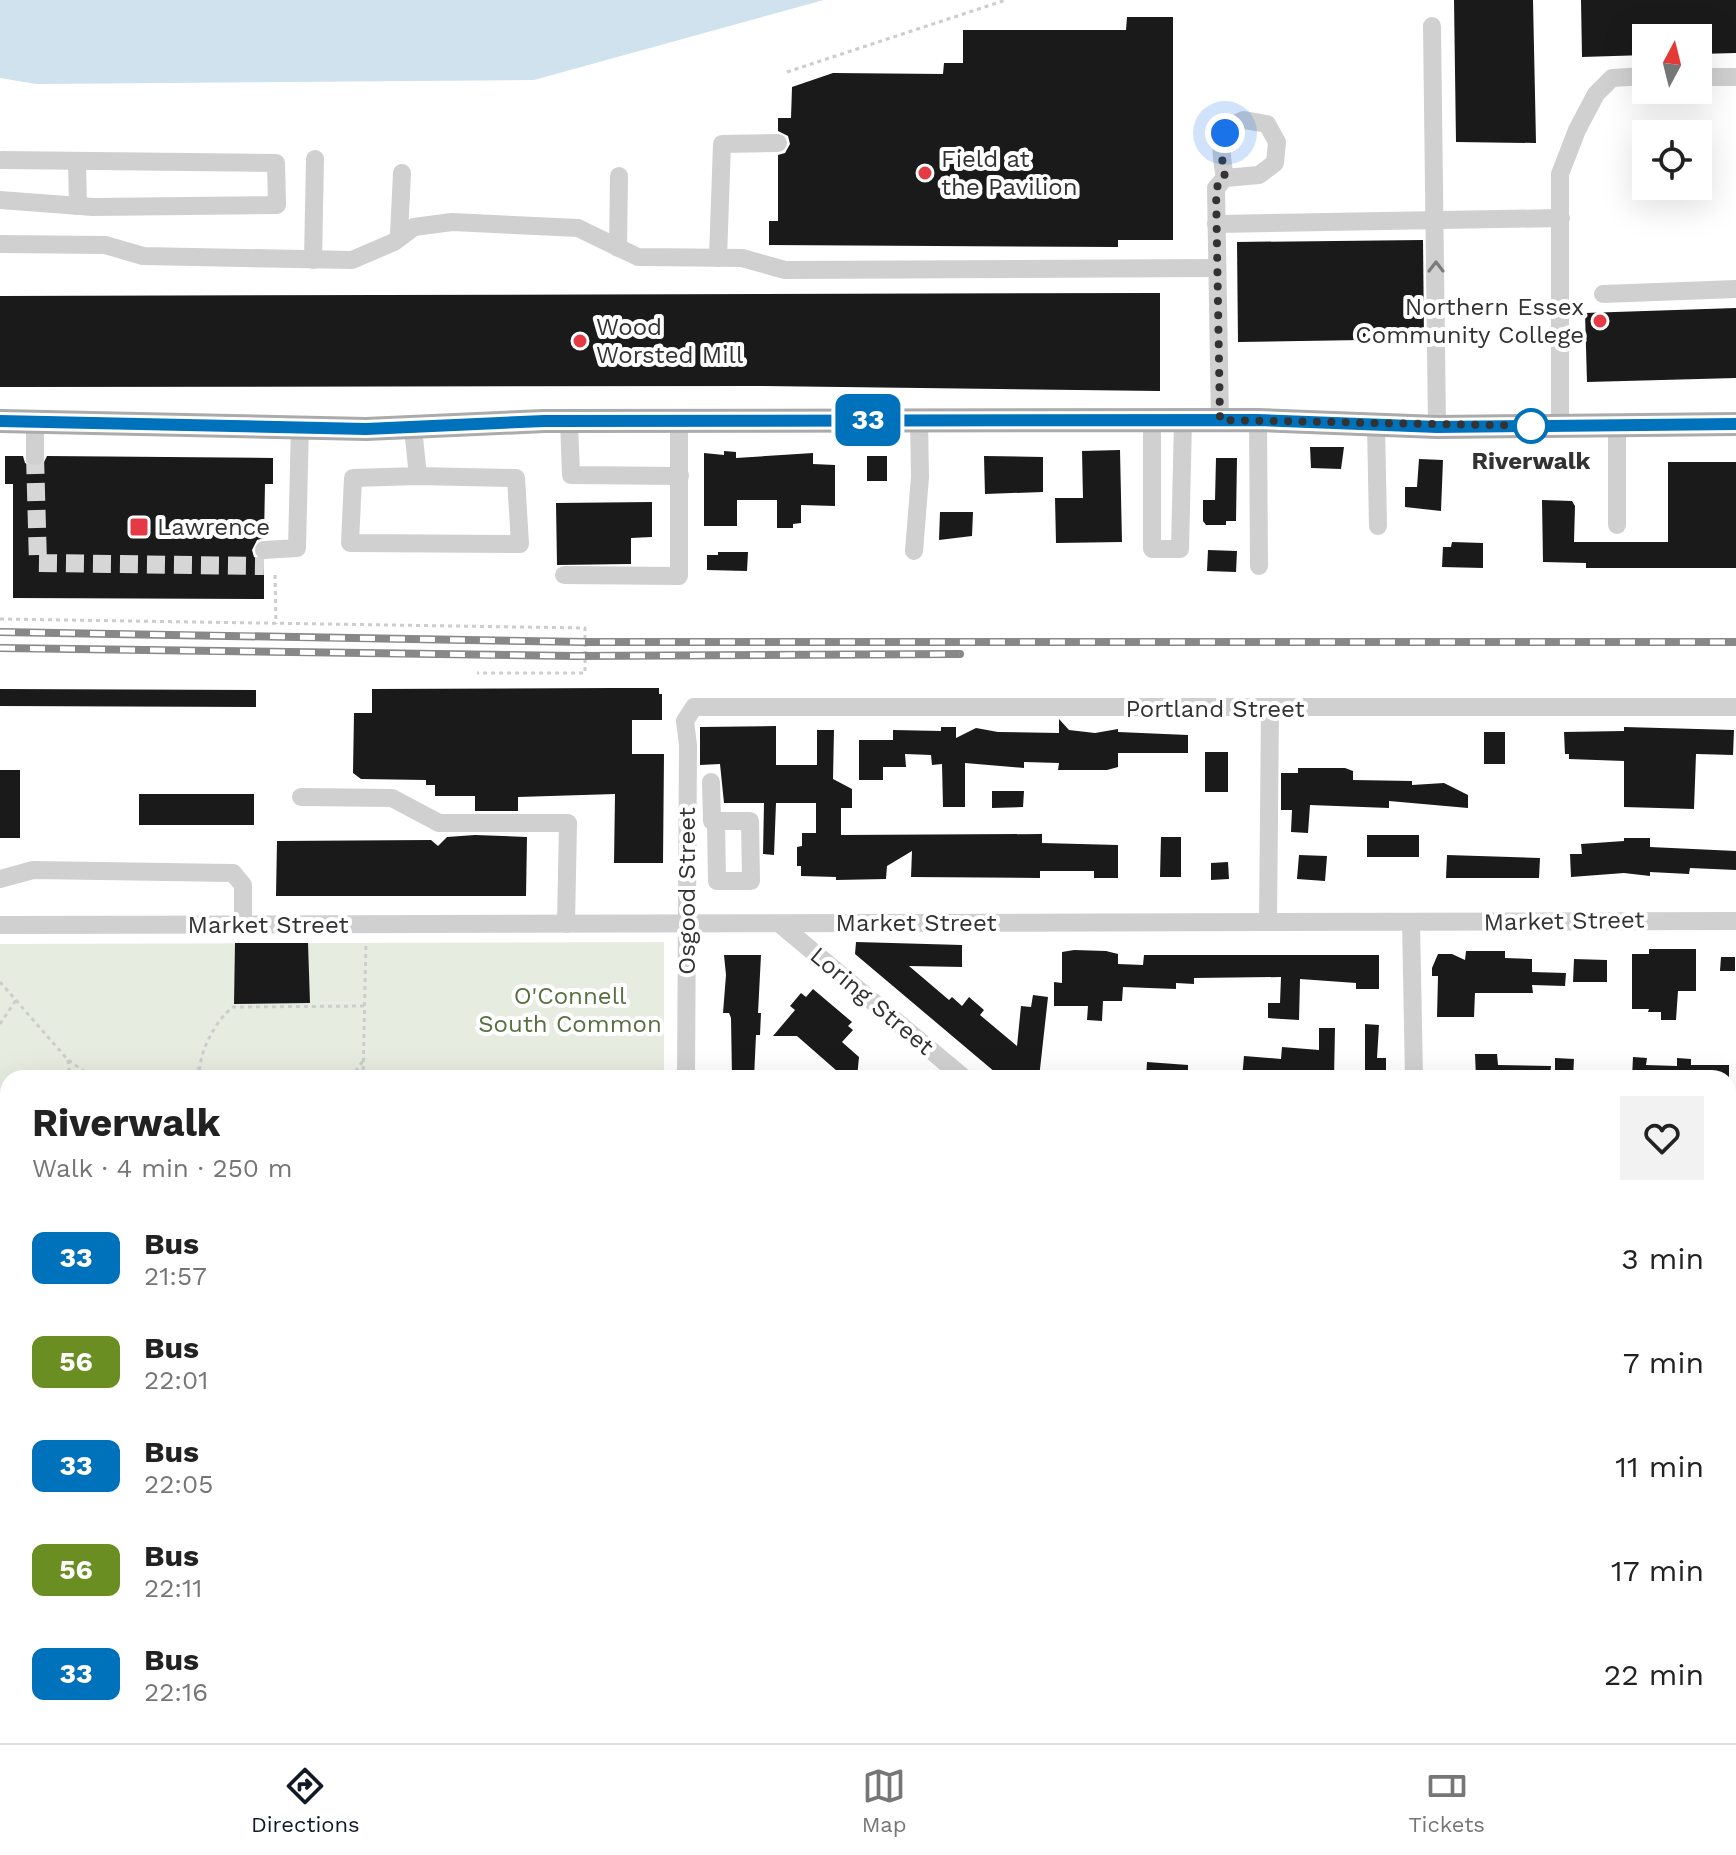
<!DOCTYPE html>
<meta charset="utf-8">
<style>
:root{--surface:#fff;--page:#f2f2f2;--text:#222;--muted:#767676;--line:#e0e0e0;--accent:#111827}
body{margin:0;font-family:"Work Sans",sans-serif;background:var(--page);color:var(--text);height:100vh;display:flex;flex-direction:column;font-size:30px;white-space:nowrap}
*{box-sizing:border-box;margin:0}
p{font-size:26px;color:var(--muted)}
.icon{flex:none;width:44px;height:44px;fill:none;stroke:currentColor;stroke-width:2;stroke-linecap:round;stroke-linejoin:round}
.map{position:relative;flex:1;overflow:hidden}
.sheet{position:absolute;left:0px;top:1070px;width:1736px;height:674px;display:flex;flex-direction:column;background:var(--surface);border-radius:24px 24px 0 0;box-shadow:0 8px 32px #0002}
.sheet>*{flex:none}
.badge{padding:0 16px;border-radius:12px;font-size:28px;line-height:52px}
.needle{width:52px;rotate:7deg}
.buttons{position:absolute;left:1632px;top:24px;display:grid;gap:16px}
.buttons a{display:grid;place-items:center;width:80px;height:80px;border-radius:0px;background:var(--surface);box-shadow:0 8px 32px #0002;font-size:40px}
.you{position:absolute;width:40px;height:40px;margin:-20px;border:6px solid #fff;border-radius:50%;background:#1a73e8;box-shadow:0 0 0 12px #1a73e833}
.map>.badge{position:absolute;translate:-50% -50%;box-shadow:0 0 0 4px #fff}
.round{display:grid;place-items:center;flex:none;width:84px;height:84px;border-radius:0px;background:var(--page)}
.head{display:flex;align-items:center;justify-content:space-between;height:136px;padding:0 32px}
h1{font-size:38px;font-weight:700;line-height:60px}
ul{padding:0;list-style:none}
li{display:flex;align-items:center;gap:24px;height:104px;padding:0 32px}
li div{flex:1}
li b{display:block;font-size:30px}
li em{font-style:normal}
li .badge{min-width:88px;font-weight:700;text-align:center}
.menu{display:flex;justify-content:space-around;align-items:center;height:112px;border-top:2px solid var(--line);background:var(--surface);font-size:22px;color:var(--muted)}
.menu a{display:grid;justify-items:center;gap:4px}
.menu .active{color:var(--accent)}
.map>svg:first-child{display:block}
.green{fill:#e6ecdf}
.water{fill:#cfe2ee}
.building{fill:#1a1a1a}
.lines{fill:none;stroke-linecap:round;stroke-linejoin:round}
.minor-tunnel{stroke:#d6d6d6;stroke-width:18;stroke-dasharray:18 9;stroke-linecap:butt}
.path{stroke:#cdcdcd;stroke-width:3;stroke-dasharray:4 4;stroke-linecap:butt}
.minor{stroke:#d0d0d0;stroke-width:18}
.major{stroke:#ababab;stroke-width:24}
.rail-casing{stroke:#888;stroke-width:8}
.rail{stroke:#fff;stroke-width:5;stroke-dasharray:15;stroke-linecap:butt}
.oneway{stroke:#7a7a7a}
.line-casing{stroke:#fff;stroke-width:18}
.line{stroke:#0072bc;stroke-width:12}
.walk{stroke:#333;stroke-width:8;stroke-dasharray:0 14.4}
.poi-dot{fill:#e63946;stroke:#fff;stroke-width:3}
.stop-dot{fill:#fff;stroke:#0072bc;stroke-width:4}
.labels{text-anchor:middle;stroke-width:8;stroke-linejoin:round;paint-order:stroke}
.poi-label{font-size:24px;fill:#333;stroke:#fff;text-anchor:start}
.stop-label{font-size:24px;font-weight:bold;fill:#333;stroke:#fff}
.street-label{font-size:24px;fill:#333;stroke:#fff}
.park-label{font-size:24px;fill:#56703f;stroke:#fff}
</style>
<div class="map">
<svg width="1736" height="1743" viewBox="0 0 1736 1743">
<rect width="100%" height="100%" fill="#fff"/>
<!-- green -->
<g class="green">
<polygon points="664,942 664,1078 8,1078 8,1310 0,1310 0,944"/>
<polygon points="1045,1736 1295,1736 1299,1743 1045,1743"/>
</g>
<!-- water -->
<g class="water">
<polygon points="0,0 824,0 534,80 36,84 0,78"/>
<polygon points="1299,1736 1378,1736 1384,1743 1295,1743"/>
</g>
<!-- building -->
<g class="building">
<polygon points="1454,0 1533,0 1536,143 1456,142"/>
<polygon points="1581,0 1736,0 1736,53 1698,54 1698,38 1646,38 1646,55 1582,57"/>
<polygon points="1127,17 1173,17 1173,240 1118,240 1118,247 769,245 769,221 778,221 778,155 785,153 790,144 788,136 778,131 778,118 791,118 792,87 833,73 943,74 944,63 963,63 963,30 1126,30"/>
<polygon points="1423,240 1424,339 1238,342 1237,242"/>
<polygon points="1160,293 1160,391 763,386 0,387 0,296"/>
<polygon points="1736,308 1736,378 1587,382 1585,313"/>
<polygon points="1310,447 1344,447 1341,469 1311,468"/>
<polygon points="1120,450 1122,542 1056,543 1055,498 1083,498 1082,451"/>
<polygon points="724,451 736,452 736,458 813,453 813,464 835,465 835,506 801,505 801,523 793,524 793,528 777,528 777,500 737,500 737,526 704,526 704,453 724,455"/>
<polygon points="5,456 23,456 25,463 34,468 42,466 47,456 273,458 273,484 265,484 264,538 257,540 252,550 254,557 264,562 264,599 13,598 13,484 5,484"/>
<rect x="867" y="456" width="20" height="25"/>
<polygon points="984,456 1043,457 1043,492 985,494"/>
<polygon points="1216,458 1237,458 1236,521 1226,521 1226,525 1206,525 1203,521 1203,500 1215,500"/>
<polygon points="1419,459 1443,460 1441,511 1405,507 1405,487 1417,487"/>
<polygon points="1668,462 1736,462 1736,568 1586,568 1586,563 1543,562 1542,500 1572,501 1575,506 1574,542 1668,542"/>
<polygon points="652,502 652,537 631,538 631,564 557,565 556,503"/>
<polygon points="940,512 973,512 972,536 939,540"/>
<polygon points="1452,542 1483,543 1483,568 1442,567 1443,547 1451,547"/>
<polygon points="1208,550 1237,551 1236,572 1207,571"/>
<polygon points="718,552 748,552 747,571 707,570 707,555 718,555"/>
<polygon points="615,688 659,688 659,694 662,694 662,720 632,720 632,754 664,754 663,863 614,863 615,794 518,797 518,811 475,811 475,796 435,796 435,785 426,785 426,780 361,779 353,773 354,713 372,713 372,689"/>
<polygon points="0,689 256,690 256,707 0,706"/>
<polygon points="1059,719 1069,730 1095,733 1118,729 1118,732 1188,735 1188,753 1118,753 1118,767 1107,770 1058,770 1059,763 1024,762 1024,768 965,763 965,807 943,807 942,764 932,765 931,755 905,754 906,767 883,767 883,780 859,780 859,740 893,740 893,730 941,731 941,727 956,727 956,738 976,728 998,732 1059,733"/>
<polygon points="776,726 776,765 817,765 817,730 834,730 833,779 852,789 852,808 841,808 841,835 1042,834 1042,843 1118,845 1118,878 1094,878 1094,871 1040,871 1040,878 911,877 912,851 887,866 886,879 836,880 836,877 801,876 801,866 797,866 797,847 802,846 802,833 816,833 816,803 776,803 774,855 763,854 764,803 724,803 720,764 700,765 700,727"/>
<polygon points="1624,727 1734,730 1733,755 1696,754 1694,809 1624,807 1624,761 1569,759 1569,754 1565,754 1564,732 1624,731"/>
<rect x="1484" y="732" width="21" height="32"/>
<rect x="1205" y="752" width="23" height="40"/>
<polygon points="1298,768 1345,768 1353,771 1353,780 1412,781 1412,785 1444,783 1468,795 1468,808 1389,801 1389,808 1310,805 1308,833 1291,832 1292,810 1281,810 1281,773 1298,773"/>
<rect x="0" y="770" width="20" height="68"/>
<polygon points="992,791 1024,791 1023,807 992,808"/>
<rect x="139" y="794" width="115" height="31"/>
<polygon points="475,835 527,837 526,896 276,896 277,841 431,840 438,846 447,837"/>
<rect x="1367" y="835" width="52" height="22"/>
<polygon points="1161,837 1181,837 1181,877 1160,877"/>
<polygon points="1624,838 1650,838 1650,847 1736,851 1736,870 1690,868 1689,874 1650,872 1650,876 1624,873 1571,877 1570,854 1582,854 1581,844 1624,841"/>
<polygon points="1299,855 1327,856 1325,881 1297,879"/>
<polygon points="1447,855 1540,858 1539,878 1446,878"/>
<polygon points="1228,862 1229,879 1211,880 1211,863"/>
<polygon points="856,942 962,945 962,967 909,966 949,1000 952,997 962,1006 969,997 984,1010 980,1015 1017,1046 1021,1006 1031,1007 1033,995 1048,997 1039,1078 1002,1078 855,954"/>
<polygon points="235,943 308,943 310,1003 234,1004"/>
<polygon points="1649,949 1696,949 1696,991 1678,991 1676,1020 1661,1020 1661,1012 1648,1012 1649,1009 1632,1009 1632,954 1649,954"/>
<polygon points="1074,950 1106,951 1118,954 1118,964 1143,965 1144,955 1379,955 1379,989 1356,989 1356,983 1300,979 1299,1020 1268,1018 1268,1003 1280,1003 1281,977 1194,978 1194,984 1176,983 1176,989 1123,987 1122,1001 1103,1001 1102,1021 1087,1020 1088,1006 1054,1006 1054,982 1062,983 1062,952"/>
<polygon points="1466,951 1505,951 1505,958 1532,959 1532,972 1566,973 1565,986 1532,985 1533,993 1475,993 1474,1017 1437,1017 1438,976 1432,976 1432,968 1438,954 1452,954 1465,960"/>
<polygon points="724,955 761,955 758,1013 761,1013 760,1035 756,1035 754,1078 732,1078 731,1018 729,1013 723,1013 726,975"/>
<polygon points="1721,957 1735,957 1735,971 1720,971"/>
<polygon points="1574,959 1607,960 1607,982 1573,982"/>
<polygon points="813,989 852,1022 848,1026 853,1030 842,1042 859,1057 857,1078 845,1078 797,1036 773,1036 795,1010 790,1006 801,993 806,997"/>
<polygon points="1365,1024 1379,1025 1377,1058 1386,1058 1386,1078 1365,1078"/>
<polygon points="1319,1028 1335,1028 1334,1078 1242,1078 1244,1056 1281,1059 1282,1047 1319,1050"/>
<polygon points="1475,1054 1497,1054 1498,1065 1551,1066 1550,1078 1476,1078"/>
<polygon points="1633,1057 1647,1058 1646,1065 1677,1066 1677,1058 1691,1059 1691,1065 1729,1065 1729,1078 1632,1078"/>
<polygon points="1555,1058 1574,1059 1573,1078 1555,1078"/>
<polygon points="1147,1062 1188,1065 1188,1078 1146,1078"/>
</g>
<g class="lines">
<!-- minor-tunnel -->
<polyline class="minor-tunnel" points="35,456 38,563 264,566"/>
<!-- path -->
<g class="path">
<polyline points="787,72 1006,0"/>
<polyline points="275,575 276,624"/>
<polyline points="0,619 585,628 585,673 477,673"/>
<polyline points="0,982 68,1060 94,1078"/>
<polyline points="0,1024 16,1000"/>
<polyline points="68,1060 70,1078"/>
<polyline points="184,1078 198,1068"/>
<path d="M200 1078C196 1057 216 1019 233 1007L366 1006"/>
<polyline points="351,1078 365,1058"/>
<polyline points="363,1078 366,942"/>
<polyline points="0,1184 8,1199"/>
<polyline points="0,1237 8,1230"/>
<polyline points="1189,1743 1196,1736"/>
</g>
<!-- minor -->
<g class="minor">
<polyline points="1432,26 1437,427"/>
<polyline points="1698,77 1736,77"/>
<polyline points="77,161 78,206"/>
<polyline points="0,200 93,207 277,205 276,163 2,160"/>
<polyline points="1216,224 1561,218"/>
<polyline points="399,235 402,173"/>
<polyline points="0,244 105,245 143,256 352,260 394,242 414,227 452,222 578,228 638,257 742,258 785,270 1217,268"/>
<polyline points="618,248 619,176"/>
<polyline points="718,258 722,144 778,143"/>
<polyline points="313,260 315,159"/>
<polyline points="1603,294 1736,289"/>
<path d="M1220 420 1216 188 1225 178 1259 175 1275 163 1277 142 1267 124 1244 120C1215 131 1221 152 1225 178"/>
<polyline points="1258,420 1259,566"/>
<polyline points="569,421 571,475 680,476"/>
<polyline points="1152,421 1152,549 1180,549 1183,421"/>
<polyline points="1376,425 1378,526"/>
<polyline points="1560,427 1560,174 1577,130 1596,94 1612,78 1646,76"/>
<polyline points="413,428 418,476 353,478 350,543 520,544 516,478 418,476"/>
<polyline points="35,456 35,422"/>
<polyline points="1617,525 1617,427"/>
<polyline points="264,550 297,548 300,426"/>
<polyline points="914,551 920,477 919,420"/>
<polyline points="564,575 679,576 679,421"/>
<polyline points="711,782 712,821"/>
<polyline points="301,797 392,798 439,823 568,823 566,924"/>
<polygon points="716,821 750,821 751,881 717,881"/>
<polyline points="0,879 33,870 233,873 243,885 243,925"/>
<polyline points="1268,922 1270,709"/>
<polyline points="1411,922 1414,1078"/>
<polyline points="780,924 964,1078"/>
<polyline points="0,925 1736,921"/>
<polyline points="686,1078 688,745 685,721 694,707 1736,707"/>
<polyline points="1728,1124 1736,1124"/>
<polyline points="1728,1332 1736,1332"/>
<polyline points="0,1561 8,1561"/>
<polyline points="263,1736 263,1743"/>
<polyline points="685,1736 685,1743"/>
<polyline points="1024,1736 1024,1743"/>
</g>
<!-- major -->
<g class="major">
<polyline points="0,421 366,429 544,421 1258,420 1437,427 1736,424"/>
<polyline points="0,1343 8,1343"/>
<polyline points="1728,1721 1736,1728"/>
</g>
<!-- rail casing -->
<g class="rail-casing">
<g id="rail">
<polyline points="0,632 585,642 1736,642"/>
<polyline points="0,648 574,656 960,654"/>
</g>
</g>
<!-- rail -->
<use href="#rail" class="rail"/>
</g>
<!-- one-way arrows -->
<defs><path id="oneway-chevron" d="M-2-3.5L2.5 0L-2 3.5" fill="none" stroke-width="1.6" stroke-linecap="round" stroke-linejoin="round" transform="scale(2)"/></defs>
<use class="oneway" href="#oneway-chevron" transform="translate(1436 267) rotate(-90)"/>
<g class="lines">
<!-- line casing -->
<g class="line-casing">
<polyline id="line" points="0,421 366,429 544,421 1258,420 1437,427 1736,424"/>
</g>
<!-- line -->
<use href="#line" class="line"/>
<!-- walk -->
<polyline class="walk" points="1225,133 1220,145 1225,178 1216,188 1220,420 1538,426 1531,426"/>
</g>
<!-- markers -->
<g class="poi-dot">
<circle cx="925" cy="173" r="8"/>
<circle cx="1600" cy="321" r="8"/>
<circle cx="580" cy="341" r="8"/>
<rect x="129" y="517" width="20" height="20" rx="4"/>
</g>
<circle class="stop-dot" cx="1531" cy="426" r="16"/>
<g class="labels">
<!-- poi labels -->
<g class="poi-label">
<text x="941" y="167">Field at<tspan x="941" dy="28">the Pavilion</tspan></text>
<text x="1584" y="315" text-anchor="end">Northern Essex<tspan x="1584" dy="28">Community College</tspan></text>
<text x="596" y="335">Wood<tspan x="596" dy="28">Worsted Mill</tspan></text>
<text x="157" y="535">Lawrence</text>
</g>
<!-- stop labels -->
<g class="stop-label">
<text x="1531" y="469">Riverwalk</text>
</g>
<!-- street labels -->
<g class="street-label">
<text x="1215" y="717">Portland Street</text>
<text transform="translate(687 891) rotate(-90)" y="8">Osgood Street</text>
<text transform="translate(1564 921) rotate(-1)" y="8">Market Street</text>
<text x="916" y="931">Market Street</text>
<text x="268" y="933">Market Street</text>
<text transform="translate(872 1001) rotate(40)" y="8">Loring Street</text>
</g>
<!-- park labels -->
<g class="park-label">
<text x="570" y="1004">O'Connell<tspan x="570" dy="28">South Common</tspan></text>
</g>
</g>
</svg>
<div class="buttons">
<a><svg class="needle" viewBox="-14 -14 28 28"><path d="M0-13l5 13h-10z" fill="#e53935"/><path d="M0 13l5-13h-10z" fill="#767676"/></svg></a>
<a><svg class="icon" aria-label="locate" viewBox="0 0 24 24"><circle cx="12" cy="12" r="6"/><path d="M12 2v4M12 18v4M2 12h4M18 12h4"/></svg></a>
</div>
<div class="you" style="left:1225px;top:133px"></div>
<b class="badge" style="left:868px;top:420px;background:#0072bc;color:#fff">33</b>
<section class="sheet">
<div class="head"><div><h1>Riverwalk</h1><p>Walk · 4 min · 250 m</p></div><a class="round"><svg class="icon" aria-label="heart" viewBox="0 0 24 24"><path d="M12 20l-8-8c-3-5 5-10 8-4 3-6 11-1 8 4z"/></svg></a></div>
<ul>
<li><span class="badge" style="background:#0072bc;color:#fff">33</span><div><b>Bus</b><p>21:57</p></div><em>3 min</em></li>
<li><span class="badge" style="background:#6b8e23;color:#fff">56</span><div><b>Bus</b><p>22:01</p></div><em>7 min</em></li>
<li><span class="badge" style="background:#0072bc;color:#fff">33</span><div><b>Bus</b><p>22:05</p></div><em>11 min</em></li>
<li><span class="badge" style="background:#6b8e23;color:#fff">56</span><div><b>Bus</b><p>22:11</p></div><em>17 min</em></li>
<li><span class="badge" style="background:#0072bc;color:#fff">33</span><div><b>Bus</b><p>22:16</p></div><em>22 min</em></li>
</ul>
</section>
</div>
<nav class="menu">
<a class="active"><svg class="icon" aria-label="directions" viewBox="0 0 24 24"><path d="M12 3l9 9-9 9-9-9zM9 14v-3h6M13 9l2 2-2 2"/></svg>Directions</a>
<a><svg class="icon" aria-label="map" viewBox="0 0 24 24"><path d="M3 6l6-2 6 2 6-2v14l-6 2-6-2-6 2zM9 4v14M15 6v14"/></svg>Map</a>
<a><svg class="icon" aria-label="tickets" viewBox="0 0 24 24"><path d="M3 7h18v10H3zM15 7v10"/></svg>Tickets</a>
</nav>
